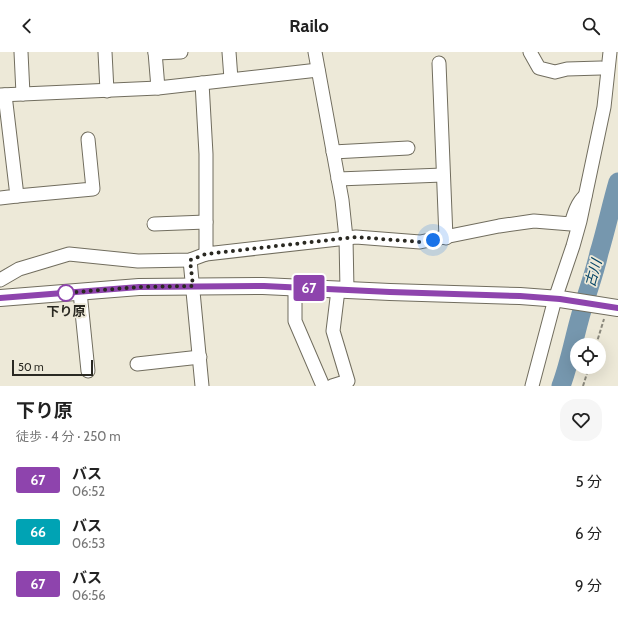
<!DOCTYPE html>
<html lang="ja">
<meta charset="utf-8">
<style>
:root{--surface:#fff;--page:#f6f6f6;--text:#222;--muted:#767676}
body{margin:0;font-family:Cabin,"Noto Sans JP",sans-serif;background:var(--page);color:var(--text);height:100vh;display:flex;flex-direction:column;font-size:15px;white-space:nowrap}
*{box-sizing:border-box;margin:0}
p{font-size:13px;color:var(--muted)}
.icon{flex:none;width:22px;height:22px;fill:none;stroke:currentColor;stroke-width:2;stroke-linecap:round;stroke-linejoin:round}
.map{position:relative;height:334px;overflow:hidden}
.drawer{display:flex;flex-direction:column;background:var(--surface);flex:1}
.drawer>*{flex:none}
.badge{padding:0 8px;border-radius:3px;font-size:14px;line-height:26px}
.fabs{position:absolute;left:570px;top:286px;display:grid;gap:8px}
.fabs a{display:grid;place-items:center;width:36px;height:36px;border-radius:50%;background:var(--surface);box-shadow:0 4px 16px #0002;font-size:20px}
.scale{position:absolute;left:12px;bottom:10px;width:81px;box-sizing:border-box;padding-left:4px;border:2px solid #2a2922;border-top:0;font-size:11px;line-height:14px;white-space:nowrap;color:#2a2922;-webkit-text-stroke:3px #ede9d8;paint-order:stroke}
.you{position:absolute;width:20px;height:20px;margin:-10px;border:3px solid #fff;border-radius:50%;background:#1a73e8;box-shadow:0 0 0 6px #1a73e833}
.map>.badge{position:absolute;translate:-50% -50%;box-shadow:0 0 0 2px #fff}
.round{display:grid;place-items:center;flex:none;width:42px;height:42px;border-radius:16px;background:var(--page)}
.headline{display:flex;align-items:center;justify-content:space-between;height:68px;padding:0 16px}
h1{font-size:19px;font-weight:700;line-height:30px}
ul{padding:0;list-style:none}
li{display:flex;align-items:center;gap:12px;height:52px;padding:0 16px}
li div{flex:1}
li b{display:block;font-size:15px}
li em{font-style:normal}
li .badge{min-width:44px;font-weight:700;text-align:center}
header{display:flex;justify-content:space-between;align-items:center;height:52px;padding:0 16px;background:var(--surface);font-size:18px;font-weight:700}
.map>svg:first-child{display:block}
.lines{fill:none;stroke-linecap:round;stroke-linejoin:round}
.river{stroke:#7697ae;stroke-width:19}
.minor-casing{stroke:#716d5e;stroke-width:15}
.tertiary-casing{stroke:#716d5e;stroke-width:18}
.path{stroke:#89877b;stroke-width:2;stroke-dasharray:4 2;stroke-linecap:butt}
.minor{stroke:#fff;stroke-width:13}
.tertiary{stroke:#fff;stroke-width:16}
.line-casing{stroke:#fff;stroke-width:9}
.line{stroke:#8e44ad;stroke-width:6}
.walk{stroke:#2a2922;stroke-width:4;stroke-dasharray:0 7.2}
.stop-dot{fill:#fff;stroke:#8e44ad;stroke-width:2}
.labels{text-anchor:middle;stroke-width:3.5;stroke-linejoin:round;paint-order:stroke}
.stop-label{font-size:13px;font-weight:bold;fill:#2a2922;stroke:#ede9d8}
.water-label{font-size:14px;font-style:italic;fill:#044465;stroke:#ede9d8}
</style>
<header><svg class="icon" aria-label="back" viewBox="0 0 24 24"><path d="M15 5l-7 7 7 7"/></svg>Railo<svg class="icon" aria-label="search" viewBox="0 0 24 24"><circle cx="10" cy="10" r="6"/><path d="M15 15l6 6"/></svg></header>
<div class="map">
<svg width="618" height="334" viewBox="0 0 618 334">
<rect width="100%" height="100%" fill="#ede9d8"/>
<g class="lines">
<!-- river -->
<path class="river" d="M561 334C569 313 573 291 579 269 585 246 594 224 599 201 606 178 611 154 618 130"/>
<!-- minor casing -->
<g class="minor-casing">
<g id="minor">
<polyline points="21,0 23,42"/>
<polyline points="105,0 107,39"/>
<polyline points="155,0 158,36"/>
<polyline points="229,0 231,27"/>
<polyline points="315,0 342,148 346,186 347,238"/>
<polyline points="530,0 539,16 555,20 567,17 601,16"/>
<polyline points="155,1 181,0"/>
<polyline points="439,11 446,186"/>
<path d="M202 31 206 102V202L356 185 420 190 499 174 534 169 571 172C574 162 577 151 585 144"/>
<polyline points="0,43 158,36 318,18"/>
<polyline points="333,100 408,96"/>
<polyline points="338,127 443,123"/>
<polyline points="17,144 93,137 88,87"/>
<polyline points="0,146 17,144 5,43"/>
<polyline points="154,172 206,170"/>
<polyline points="190,208 202,334"/>
<polyline points="0,228 19,217 69,202 138,209 190,208 206,202"/>
<polyline points="295,236 295,269 323,334"/>
<polyline points="80,240 88,319"/>
<polyline points="137,312 200,305"/>
<polyline points="332,334 348,329 333,279 338,238"/>
<polyline points="532,334 555,247 573,194 580,169 604,55 610,0"/>
</g>
</g>
<!-- tertiary casing -->
<g class="tertiary-casing">
<polyline id="tertiary" points="0,246 139,235 263,234 390,240 520,244 560,247 618,256"/>
</g>
<!-- path -->
<g class="path">
<polyline points="596,293 604,267"/>
<polyline points="583,334 589,315"/>
</g>
<!-- minor -->
<use href="#minor" class="minor"/>
<!-- tertiary -->
<use href="#tertiary" class="tertiary"/>
</g>
<g class="lines">
<!-- line casing -->
<g class="line-casing">
<polyline id="line" points="0,246 139,235 264,234 390,240 520,244 560,247 618,256"/>
</g>
<!-- line -->
<use href="#line" class="line"/>
<!-- walk -->
<polyline class="walk" points="66,241 64,241 139,235 193,234 190,208 206,202 356,185 420,190 433,188"/>
</g>
<!-- markers -->
<circle class="stop-dot" cx="66" cy="241" r="8"/>
<g class="labels">
<!-- stop labels -->
<g class="stop-label">
<text x="66" y="264">下り原</text>
</g>
<!-- water labels -->
<g class="water-label">
<text transform="translate(593 221) rotate(-74)" y="5">古川</text>
</g>
</g>
</svg>
<div class="fabs">
<a><svg class="icon" aria-label="locate" viewBox="0 0 24 24"><circle cx="12" cy="12" r="6"/><path d="M12 2v4M12 18v4M2 12h4M18 12h4"/></svg></a>
</div>
<div class="scale">50 m</div>
<div class="you" style="left:433px;top:188px"></div>
<b class="badge" style="left:309px;top:236px;background:#8e44ad;color:#fff">67</b>
</div>
<section class="drawer">
<div class="headline"><div><h1>下り原</h1><p>徒歩 · 4 分 · 250 m</p></div><a class="round"><svg class="icon" aria-label="heart" viewBox="0 0 24 24"><path d="M12 20l-8-8c-3-5 5-10 8-4 3-6 11-1 8 4z"/></svg></a></div>
<ul>
<li><span class="badge" style="background:#8e44ad;color:#fff">67</span><div><b>バス</b><p>06:52</p></div><em>5 分</em></li>
<li><span class="badge" style="background:#00a3b4;color:#fff">66</span><div><b>バス</b><p>06:53</p></div><em>6 分</em></li>
<li><span class="badge" style="background:#8e44ad;color:#fff">67</span><div><b>バス</b><p>06:56</p></div><em>9 分</em></li>
</ul>
</section>
